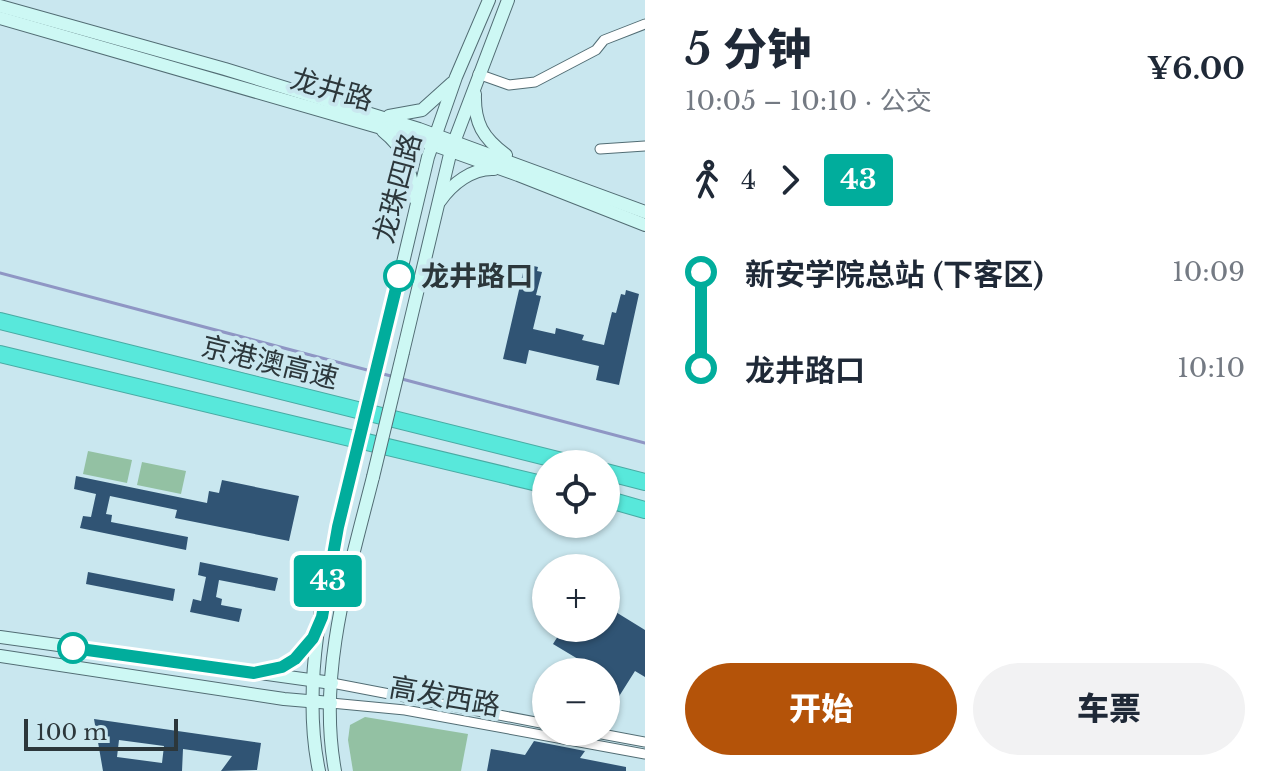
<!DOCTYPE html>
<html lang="zh">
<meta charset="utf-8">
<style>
:root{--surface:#fff;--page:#f2f2f3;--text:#1f2937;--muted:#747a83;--accent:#b45309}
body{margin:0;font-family:"Libre Baskerville","Noto Sans SC",serif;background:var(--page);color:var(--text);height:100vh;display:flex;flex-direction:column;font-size:30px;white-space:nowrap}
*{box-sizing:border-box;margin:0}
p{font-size:26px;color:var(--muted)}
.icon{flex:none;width:44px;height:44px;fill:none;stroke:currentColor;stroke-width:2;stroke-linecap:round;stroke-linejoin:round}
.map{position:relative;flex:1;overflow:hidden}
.details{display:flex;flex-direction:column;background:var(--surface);width:640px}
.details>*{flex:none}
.badge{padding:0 16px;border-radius:6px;font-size:28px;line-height:52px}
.buttons{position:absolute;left:532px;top:450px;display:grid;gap:16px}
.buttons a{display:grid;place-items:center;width:88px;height:88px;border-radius:50%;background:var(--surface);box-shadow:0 2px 6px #0004;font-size:40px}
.scale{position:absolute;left:24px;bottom:20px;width:154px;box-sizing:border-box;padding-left:8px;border:4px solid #2c373b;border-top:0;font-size:22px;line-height:28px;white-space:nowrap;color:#2c373b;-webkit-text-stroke:6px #c9e7ef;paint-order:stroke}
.map>.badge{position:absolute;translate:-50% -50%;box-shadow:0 0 0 4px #fff}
.legs{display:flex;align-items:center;gap:12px;height:88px;padding:0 40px;font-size:26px}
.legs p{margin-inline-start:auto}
.overview{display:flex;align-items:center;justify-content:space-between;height:136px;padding:0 40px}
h1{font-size:44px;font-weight:800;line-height:60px}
.primary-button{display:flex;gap:16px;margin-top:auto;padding:16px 40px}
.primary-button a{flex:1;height:92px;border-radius:48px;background:var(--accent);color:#fff;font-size:32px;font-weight:800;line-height:92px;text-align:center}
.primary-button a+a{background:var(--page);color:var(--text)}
ul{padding:0 40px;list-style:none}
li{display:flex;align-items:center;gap:28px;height:96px;font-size:30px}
li i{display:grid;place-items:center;width:12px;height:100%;margin:0 10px;background:currentColor}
li i::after{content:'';width:20px;height:20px;margin:-10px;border:6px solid;border-radius:50%;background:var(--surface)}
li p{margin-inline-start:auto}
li:first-child i{background:linear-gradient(#0000 50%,currentColor 0)}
li:last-child i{background:linear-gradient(currentColor 50%,#0000 0)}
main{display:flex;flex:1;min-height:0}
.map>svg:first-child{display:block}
.green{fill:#93c1a3}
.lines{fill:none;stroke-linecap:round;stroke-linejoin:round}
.stream{stroke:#8f96c4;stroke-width:3}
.building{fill:#305474;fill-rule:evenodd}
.street-casing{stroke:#526d74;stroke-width:11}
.secondary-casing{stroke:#526d74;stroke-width:14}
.highway-casing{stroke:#49aaa3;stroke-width:18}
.street{stroke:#fff;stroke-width:9}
.secondary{stroke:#cdf8f4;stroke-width:12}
.highway{stroke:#58e8db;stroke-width:16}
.secondary-bridge-casing{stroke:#526d74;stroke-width:14;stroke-linecap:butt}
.secondary-bridge{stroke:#cdf8f4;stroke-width:12}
.line-1-casing{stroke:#fff;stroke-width:18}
.line-1{stroke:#01ad9c;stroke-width:12}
.stop-1-dot{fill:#fff;stroke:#01ad9c;stroke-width:4}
.labels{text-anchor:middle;stroke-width:8;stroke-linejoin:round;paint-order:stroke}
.street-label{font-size:28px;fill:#2c373b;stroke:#c9e7ef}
.stop-label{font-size:28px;font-weight:bold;fill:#2c373b;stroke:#c9e7ef;text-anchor:start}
</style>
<main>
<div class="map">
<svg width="645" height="771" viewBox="0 0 645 771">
<rect width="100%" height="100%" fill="#c9e7ef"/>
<!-- green -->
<g class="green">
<polygon points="88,451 132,460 127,483 83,474"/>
<polygon points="142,462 186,471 181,494 137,485"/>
<polygon points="365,717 468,734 461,771 353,771 348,740 350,725"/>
</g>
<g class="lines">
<!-- stream -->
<g class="stream">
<polyline points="0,273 371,371"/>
<polyline points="379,373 395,377"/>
<polyline points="402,379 645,443"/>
</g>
</g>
<!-- building -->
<g class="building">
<polygon points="525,264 538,267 537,271 542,272 536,295 541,296 533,329 555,334 556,328 584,335 582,340 604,345 612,312 616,313 621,294 625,295 626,290 639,294 619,385 596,380 599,366 529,350 526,364 503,359"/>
<polygon points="76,476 207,503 209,491 219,493 222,480 299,496 289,541 175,518 177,510 110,496 106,514 112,515 111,522 188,537 186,550 80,528 83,516 91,517 96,494 74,489"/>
<polygon points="200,562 278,578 275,591 219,580 216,597 222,599 221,605 242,609 239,622 190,612 193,599 201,601 206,577 198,575"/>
<polygon points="88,572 175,589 173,601 86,584"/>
<polygon points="606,606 645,630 645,677 635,671 606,717 606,672 577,672 583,662 553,644 563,628 606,628"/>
<path d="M94 719 261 743 257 770 221 771 232 756 183 749 182 771H103ZM119 740 164 746 162 763 117 757Z"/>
<polygon points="534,741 585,751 580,758 626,767 626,771 487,771 491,749 525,755"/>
</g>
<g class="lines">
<!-- street casing -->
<g class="street-casing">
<g id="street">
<polyline points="478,74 509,85 535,82 596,50 604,40 645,24"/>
<polyline points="600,149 645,146"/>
<polyline points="332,683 546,724"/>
<polyline points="331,703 405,710 645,754"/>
<polyline points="591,732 645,742"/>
</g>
</g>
<!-- secondary casing -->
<g class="secondary-casing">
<g id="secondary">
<polyline points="0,6 225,69 419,129 645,212"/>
<polyline points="0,18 409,136 518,175 645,225"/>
<path d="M475 94C474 123 483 138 506 155"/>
<polyline points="389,116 422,110 452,83"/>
<path d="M383 131C409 152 409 169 415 199"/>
<path d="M440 201C452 184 472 168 494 169"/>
<polyline points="383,347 428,157 456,77 489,0"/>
<polyline points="403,352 451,150 508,0"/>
<polyline points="0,637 332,683"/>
<polyline points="0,656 284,699 331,703"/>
<path d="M265 672C288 666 305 654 315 633"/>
<path d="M319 771C299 675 329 566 351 472"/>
<path d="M335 771C317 673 349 572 373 477"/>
</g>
</g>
<!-- highway casing -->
<g class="highway-casing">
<g id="highway">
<polyline points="0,321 574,464"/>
<polyline points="0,354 546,485"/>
<polyline points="606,472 645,482"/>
<polyline points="606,499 645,510"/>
</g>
</g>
<!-- street -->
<use href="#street" class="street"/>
<!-- secondary -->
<use href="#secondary" class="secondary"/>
<!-- highway -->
<use href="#highway" class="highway"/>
<!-- secondary-bridge casing -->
<g class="secondary-bridge-casing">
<g id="secondary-bridge">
<polyline points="351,472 383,347"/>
<polyline points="373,477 403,352"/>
</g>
</g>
<!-- secondary-bridge -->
<use href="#secondary-bridge" class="secondary-bridge"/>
</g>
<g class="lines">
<!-- line-1 casing -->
<g class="line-1-casing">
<polyline id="line-1" points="73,648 254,673 282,667 295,659 313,638 322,617 338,527 399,276"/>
</g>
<!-- line-1 -->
<use href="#line-1" class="line-1"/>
</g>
<!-- markers -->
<g class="stop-1-dot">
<circle cx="399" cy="276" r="14"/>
<circle cx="73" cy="648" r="14"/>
</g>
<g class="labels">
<!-- street labels -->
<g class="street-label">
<text transform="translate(332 89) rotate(16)" y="10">龙井路</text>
<text transform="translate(397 188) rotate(-75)" y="10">龙珠四路</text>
<text transform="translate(270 362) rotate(14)" y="10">京港澳高速</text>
<text transform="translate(445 696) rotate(10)" y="10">高发西路</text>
</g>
<!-- stop labels -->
<g class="stop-label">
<text x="421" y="286">龙井路口</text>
</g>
</g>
</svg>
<div class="buttons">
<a><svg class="icon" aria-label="locate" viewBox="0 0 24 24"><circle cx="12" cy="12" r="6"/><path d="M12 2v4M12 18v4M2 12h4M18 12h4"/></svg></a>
<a>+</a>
<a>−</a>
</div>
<div class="scale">100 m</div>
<b class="badge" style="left:328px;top:581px;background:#01ad9c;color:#fff">43</b>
</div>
<section class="details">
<div class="overview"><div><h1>5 分钟</h1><p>10:05 – 10:10 · 公交</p></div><b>¥6.00</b></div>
<div class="legs"><svg class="icon" aria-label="walk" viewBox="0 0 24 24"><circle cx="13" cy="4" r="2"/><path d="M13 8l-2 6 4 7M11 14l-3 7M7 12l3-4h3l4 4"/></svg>4<svg class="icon" aria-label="forward" viewBox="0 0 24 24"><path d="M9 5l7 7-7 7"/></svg><b class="badge" style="background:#01ad9c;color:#fff">43</b></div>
<ul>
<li><i style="color:#01ad9c"></i><b>新安学院总站 (下客区)</b><p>10:09</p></li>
<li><i style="color:#01ad9c"></i><b>龙井路口</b><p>10:10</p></li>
</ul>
<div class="primary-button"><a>开始</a><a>车票</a></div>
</section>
</main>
